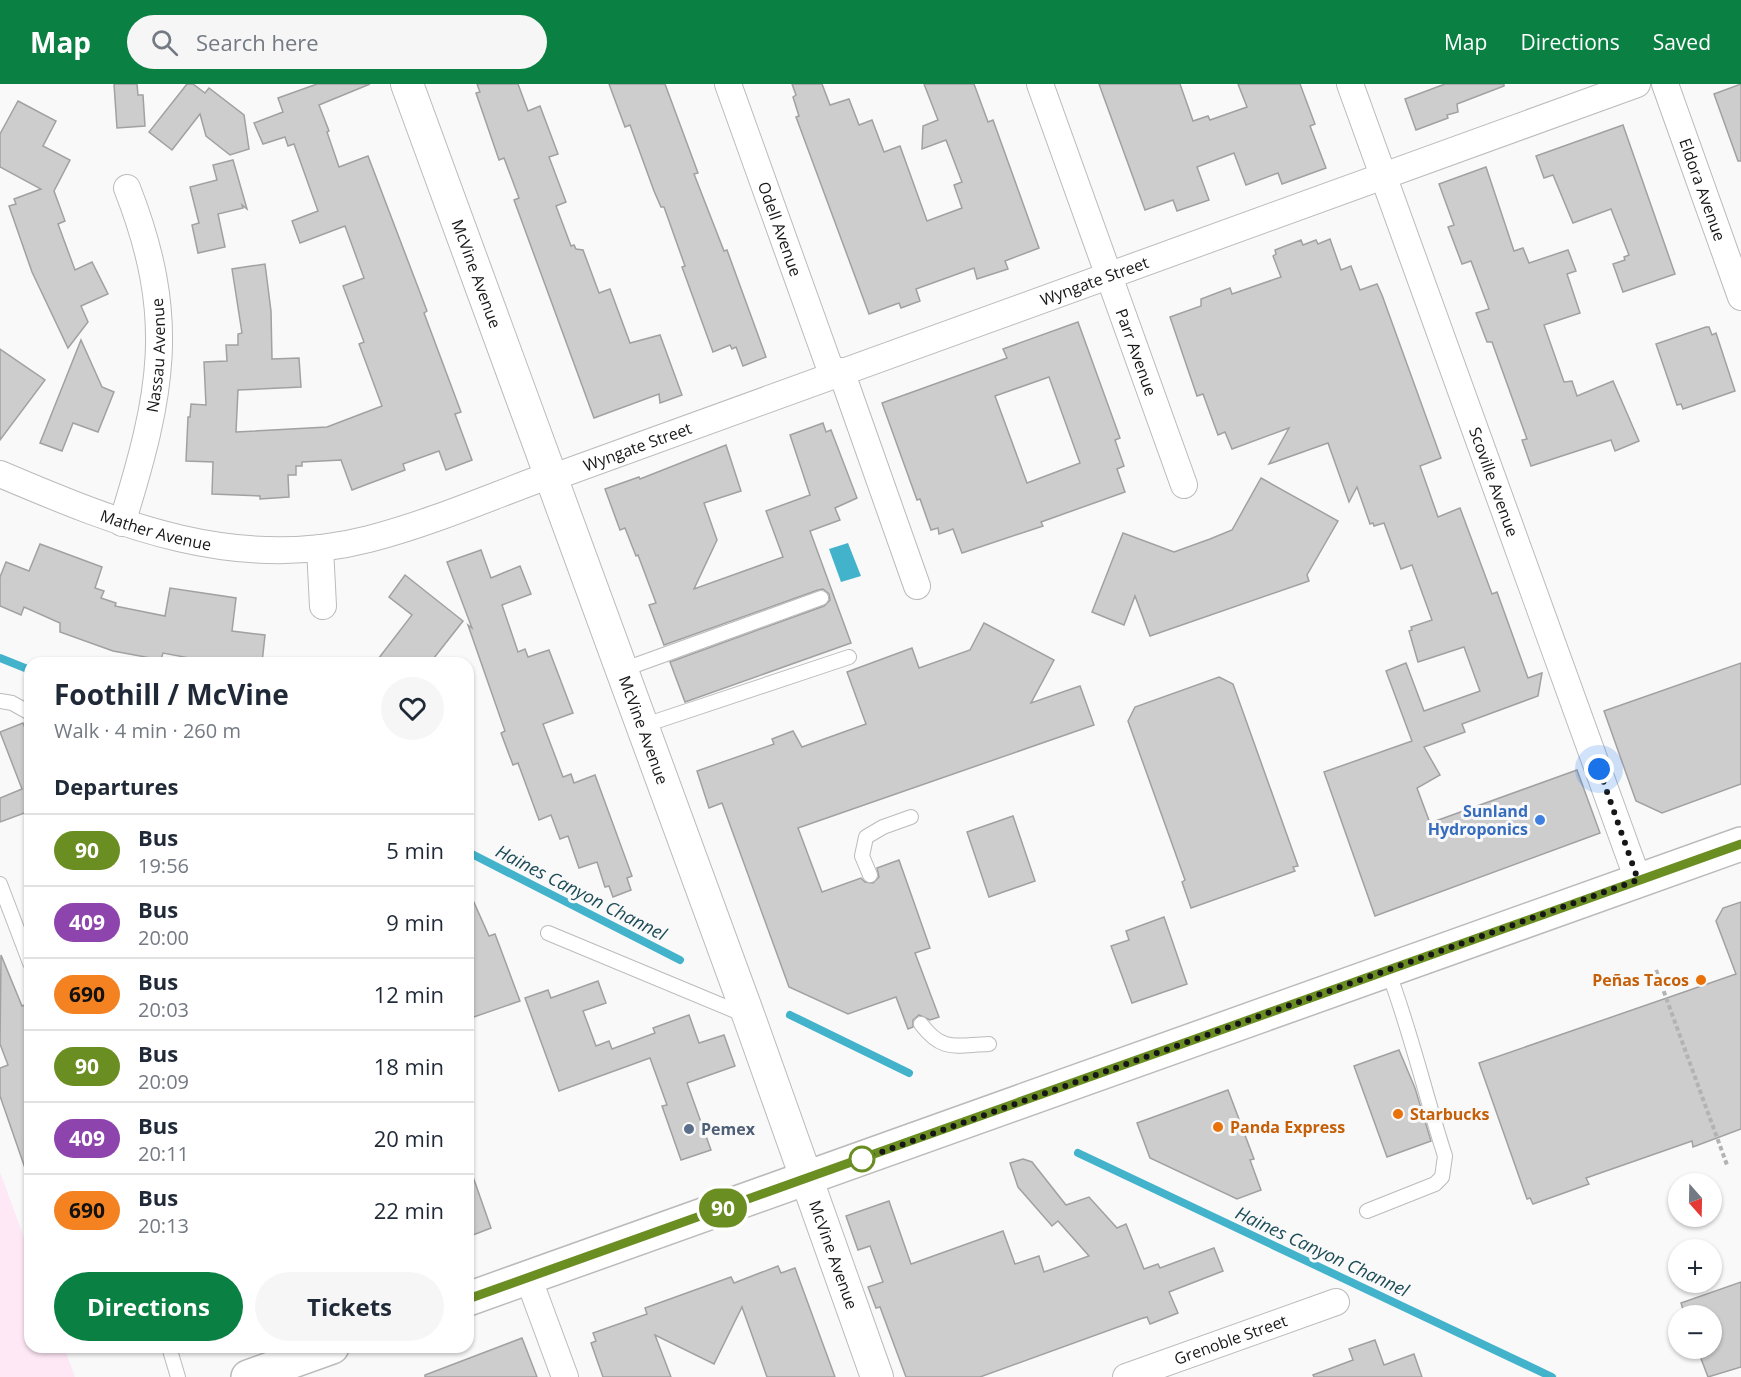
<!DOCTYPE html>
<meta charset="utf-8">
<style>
:root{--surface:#fff;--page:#f6f6f7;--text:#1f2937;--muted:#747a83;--line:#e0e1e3;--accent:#0b8043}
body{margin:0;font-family:"Open Sans",sans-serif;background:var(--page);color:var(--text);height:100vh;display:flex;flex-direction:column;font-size:22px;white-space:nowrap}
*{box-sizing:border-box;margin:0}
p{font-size:20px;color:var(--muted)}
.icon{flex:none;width:33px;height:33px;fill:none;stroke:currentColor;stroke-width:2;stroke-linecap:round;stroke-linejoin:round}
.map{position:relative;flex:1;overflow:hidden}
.sheet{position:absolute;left:24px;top:573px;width:450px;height:696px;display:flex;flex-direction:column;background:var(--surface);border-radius:18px;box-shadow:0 2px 4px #0004}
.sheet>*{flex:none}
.badge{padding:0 12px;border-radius:20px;font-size:21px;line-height:39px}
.needle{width:39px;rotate:160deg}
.buttons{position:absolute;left:1668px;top:1089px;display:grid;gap:12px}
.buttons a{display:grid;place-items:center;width:54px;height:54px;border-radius:50%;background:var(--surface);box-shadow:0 2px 4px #0004;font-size:30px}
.you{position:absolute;width:30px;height:30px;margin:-15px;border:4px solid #fff;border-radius:50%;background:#1a73e8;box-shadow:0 0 0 9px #1a73e833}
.map>.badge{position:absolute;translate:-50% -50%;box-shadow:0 0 0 3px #fff}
h2{padding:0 30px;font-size:22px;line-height:54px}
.round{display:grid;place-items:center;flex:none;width:63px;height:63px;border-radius:32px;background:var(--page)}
.summary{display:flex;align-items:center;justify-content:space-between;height:102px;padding:0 30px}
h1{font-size:28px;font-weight:700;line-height:45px}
.action{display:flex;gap:12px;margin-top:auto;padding:12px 30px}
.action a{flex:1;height:69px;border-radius:36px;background:var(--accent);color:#fff;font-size:24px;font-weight:700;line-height:69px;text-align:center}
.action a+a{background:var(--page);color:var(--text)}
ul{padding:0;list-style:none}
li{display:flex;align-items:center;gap:18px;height:72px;padding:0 30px;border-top:2px solid var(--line)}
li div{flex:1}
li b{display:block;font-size:22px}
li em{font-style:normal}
li .badge{min-width:66px;font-weight:700;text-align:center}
header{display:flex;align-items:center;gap:36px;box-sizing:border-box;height:84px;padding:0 30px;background:var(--accent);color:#fff}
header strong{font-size:28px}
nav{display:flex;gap:33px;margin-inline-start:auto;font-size:21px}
.search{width:420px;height:54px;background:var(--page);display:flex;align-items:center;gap:15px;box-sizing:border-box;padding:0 21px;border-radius:33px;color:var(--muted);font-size:22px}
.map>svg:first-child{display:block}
.commercial{fill:#fee8f6}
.water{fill:#43b3cc}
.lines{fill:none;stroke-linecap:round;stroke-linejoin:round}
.stream{stroke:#43b3cc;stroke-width:8}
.building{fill:#cdcdce;stroke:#a1a1a2;stroke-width:1.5;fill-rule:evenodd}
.service-casing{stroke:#bbbbbc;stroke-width:16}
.minor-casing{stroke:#bbbbbc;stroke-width:28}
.tertiary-casing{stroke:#bbbbbc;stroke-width:34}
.primary-casing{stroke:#bbbbbc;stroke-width:36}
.path{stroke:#b3b3b4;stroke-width:4;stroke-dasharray:4.5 3;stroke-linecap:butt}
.service{stroke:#fff;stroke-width:14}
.minor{stroke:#fff;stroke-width:26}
.tertiary{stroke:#fff;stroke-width:32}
.primary{stroke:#fff;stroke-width:33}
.line-casing{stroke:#fff;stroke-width:14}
.line{stroke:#6b8e23;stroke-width:9}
.walk{stroke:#171717;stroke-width:6;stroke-dasharray:0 10.8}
.shop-dot{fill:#3f7fe0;stroke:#f9f9fa;stroke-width:2}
.food-dot{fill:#e8710a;stroke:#f9f9fa;stroke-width:2}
.service-dot{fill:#5c6f8a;stroke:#f9f9fa;stroke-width:2}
.stop-dot{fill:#fff;stroke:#6b8e23;stroke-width:3}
.labels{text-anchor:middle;stroke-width:6;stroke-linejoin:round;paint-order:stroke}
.street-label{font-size:16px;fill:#171717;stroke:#f9f9fa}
.shop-label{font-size:16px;font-weight:bold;fill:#366cbe;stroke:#f9f9fa;text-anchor:end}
.food-label{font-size:16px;font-weight:bold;fill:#c56008;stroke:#f9f9fa;text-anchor:start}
.service-label{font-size:16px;font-weight:bold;fill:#4e5e75;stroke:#f9f9fa;text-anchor:start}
.water-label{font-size:18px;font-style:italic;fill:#1b4b56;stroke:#f9f9fa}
</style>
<header>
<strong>Map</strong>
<div class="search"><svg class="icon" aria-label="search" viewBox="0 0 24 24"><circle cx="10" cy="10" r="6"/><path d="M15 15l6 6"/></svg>Search here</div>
<nav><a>Map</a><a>Directions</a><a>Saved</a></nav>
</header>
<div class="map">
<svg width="1741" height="1293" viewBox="0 0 1741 1293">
<rect width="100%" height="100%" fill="#f9f9fa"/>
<!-- commercial -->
<polygon class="commercial" points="0,1088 30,1170 30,1263 64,1263 75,1293 0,1293"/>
<!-- water -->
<polygon class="water" points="848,459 861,492 841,498 829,465"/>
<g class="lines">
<!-- stream -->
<g class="stream">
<polyline points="0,574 30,586"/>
<polyline points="468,768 680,876"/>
<polyline points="790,931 909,989"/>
<polyline points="1078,1069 1552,1293"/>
</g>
</g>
<!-- building -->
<g class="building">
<polygon points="114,0 137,0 138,11 143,11 145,42 117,44"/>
<polygon points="187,0 193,0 205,9 209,4 244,31 249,65 230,71 206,52 200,30 172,66 149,48"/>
<polygon points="317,0 370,0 319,21 329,47 327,48 339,83 368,72 427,227 424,229 461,328 455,330 472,376 446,386 439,367 403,380 405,386 352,406 341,376 302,378 302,382 296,382 296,391 288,391 289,413 260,415 260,412 212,410 213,378 186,377 188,333 190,333 191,320 206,321 204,278 227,277 226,261 238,261 238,250 242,249 232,185 265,180 271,227 272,275 299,274 301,303 238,306 236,348 327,343 382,322 359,260 364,258 343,202 364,194 345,142 300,159 292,137 318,127 294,60 288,62 285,53 263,60 254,39 283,28 278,14"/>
<polygon points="477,0 518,0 528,27 540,22 558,70 549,73 566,118 556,122 571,162 574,161 576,165 583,166 599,209 610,205 630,259 660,251 682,311 660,319 659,310 594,334 514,116 519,114 504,74 499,76 476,9 480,8"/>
<polygon points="609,0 665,0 698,89 694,90 708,126 724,167 727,166 766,273 743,282 736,263 732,265 730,261 713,268 682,183 685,182 664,123 661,123 654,107 630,41 625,43"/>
<polygon points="792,0 822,0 830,21 849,15 859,41 872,36 884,68 900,62 927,137 962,124 954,101 962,98 946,56 922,65 923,42 938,36 924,0 974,0 988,38 993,36 1039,164 1005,177 1008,185 977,195 974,184 916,205 920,217 901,224 899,219 869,230 796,33 799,32 793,13 796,11"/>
<polygon points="1099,0 1180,0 1193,37 1208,32 1210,36 1247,23 1238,0 1300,0 1315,40 1310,42 1326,84 1282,100 1278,89 1246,101 1234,69 1197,83 1209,116 1177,127 1173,116 1145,126"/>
<polygon points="1445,0 1504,0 1504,2 1457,20 1458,28 1447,31 1448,34 1416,46 1405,15"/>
<polygon points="1741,0 1741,77 1738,77 1714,10"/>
<polygon points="18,17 56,37 43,62 70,76 54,107 65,137 58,140 75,186 92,178 108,210 81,222 88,238 68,264 32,188 9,122 16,120 14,115 41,105 0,83 0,50"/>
<polygon points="1623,41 1675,190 1623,208 1613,180 1625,176 1624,173 1629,171 1611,125 1573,139 1553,91 1544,94 1536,72"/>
<polygon points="233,76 247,125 242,121 243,124 218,130 225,163 198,169 192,141 199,139 190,103 217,96 213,81"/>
<polygon points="1486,83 1514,167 1523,164 1529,179 1568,166 1576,187 1567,190 1580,229 1544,241 1564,298 1572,297 1577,312 1613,297 1639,357 1615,367 1611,356 1531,382 1522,356 1527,355 1492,258 1487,258 1476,229 1489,225 1471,177 1462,180 1448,143 1454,141 1439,100"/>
<polygon points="1330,155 1341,186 1351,182 1360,206 1377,200 1382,211 1441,374 1420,382 1438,433 1460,424 1492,510 1497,508 1528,594 1542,589 1538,612 1462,640 1465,648 1424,663 1440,691 1417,704 1430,739 1577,686 1600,749 1375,832 1324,688 1412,657 1386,587 1406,579 1424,627 1480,607 1464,563 1418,578 1409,547 1412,546 1411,543 1432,536 1412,481 1401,485 1384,439 1374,442 1373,439 1370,440 1357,403 1349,418 1328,359 1269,380 1289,344 1232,365 1225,348 1218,351 1203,310 1197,312 1170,233 1201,222 1201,215 1230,204 1232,210 1281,193 1273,172 1276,170 1275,166 1301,156 1303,161 1316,156 1318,160"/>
<path d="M1078 238 1120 354 1115 356 1124 382 1117 385 1125 408 1041 438 1043 442 962 469 953 445 939 450 938 444 931 446 920 415 917 416 882 319 1007 274 1003 265ZM1049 293 1080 379 1027 399 995 312Z"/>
<polygon points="1706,243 1709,243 1712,251 1716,249 1735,307 1683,325 1681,320 1677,321 1656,260"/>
<polygon points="81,256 102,303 114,308 98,348 73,339 62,367 40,359"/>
<polygon points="0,265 45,296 0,356"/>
<polygon points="823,339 826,348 831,346 857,414 835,424 840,436 810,447 851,559 685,618 670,578 824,522 830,516 829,510 823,505 818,506 664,561 649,521 656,519 638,471 636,472 625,444 620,446 605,405 639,393 640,395 726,361 741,407 704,419 717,456 694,505 783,473 766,427 810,411 790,351"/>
<polygon points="1261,394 1338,437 1307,491 1309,497 1150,552 1135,512 1124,541 1092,528 1123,449 1174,468 1210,455 1232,446"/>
<polygon points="40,460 102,483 95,504 104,507 101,514 116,519 115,522 165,532 170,504 236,514 232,547 265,551 262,579 216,579 163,569 161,576 113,567 60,548 60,539 24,523 21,531 0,522 0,493 6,478 29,487"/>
<polygon points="481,466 491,494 520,482 531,510 502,521 518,568 525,565 528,573 549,566 573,629 543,640 563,693 571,690 574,699 595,691 632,792 627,794 631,806 613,813 609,802 605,803 597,778 579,784 568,752 560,755 551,731 539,736 518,679 513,681 501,649 505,647 468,541 472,544 447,478"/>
<polygon points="405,491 463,537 430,579 375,579 412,531 389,513"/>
<polygon points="984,539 1054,576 1031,619 1080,602 1094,641 798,744 822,808 861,794 865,798 873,799 879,793 877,784 899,776 930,864 915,869 939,933 930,936 919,931 913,936 913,943 908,945 896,913 848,930 789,903 722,719 709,724 697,687 774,660 772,655 793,647 802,663 866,640 847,588 912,564 919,584 970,566"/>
<polygon points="1741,579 1741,700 1662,729 1636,717 1604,627"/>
<polygon points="1219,593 1233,600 1298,782 1293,783 1295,787 1191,824 1182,798 1185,796 1128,637 1135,623"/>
<polygon points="23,639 30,655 30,727 0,738 0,714 22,705 0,648"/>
<polygon points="1013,732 1035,797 989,813 967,748"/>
<polygon points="468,805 489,852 495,850 520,917 468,935"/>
<polygon points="1741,818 1741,1045 1693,1063 1692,1057 1586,1094 1589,1100 1533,1120 1530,1114 1527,1115 1479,979 1736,890 1716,837 1723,824"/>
<polygon points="1164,833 1187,900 1132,919 1111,862 1129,856 1126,847"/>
<polygon points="1,871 22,922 30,919 30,1087 26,1087 0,1012 0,984 8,981 0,960"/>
<polygon points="598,897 606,919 583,927 596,962 609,957 612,965 655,949 653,944 689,931 699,959 724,951 735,982 687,999 711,1066 681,1076 662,1022 667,1021 650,974 559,1007 525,914 548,906 551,914"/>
<polygon points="1399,966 1415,1004 1431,1057 1387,1073 1354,982"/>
<polygon points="1228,1006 1254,1075 1250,1076 1261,1106 1237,1115 1150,1074 1137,1039"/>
<polygon points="1023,1075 1032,1078 1066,1121 1089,1113 1117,1144 1126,1140 1144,1185 1158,1180 1160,1184 1214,1164 1223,1187 1169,1208 1178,1229 1150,1240 1147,1233 1140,1235 980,1293 906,1293 880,1223 876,1224 868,1203 883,1198 870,1162 858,1166 846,1132 889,1117 911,1180 1003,1147 1015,1180 1039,1172 1044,1188 1089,1172 1058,1137 1052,1142 1018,1103 1010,1079"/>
<polygon points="471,1087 491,1144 468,1153 468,1088"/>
<polygon points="778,1182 781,1189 795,1184 835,1293 767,1293 742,1223 714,1280 655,1251 671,1293 603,1293 591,1259 596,1257 593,1249 647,1230 645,1224 731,1193 734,1199"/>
<polygon points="1741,1198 1741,1283 1708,1293 1697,1264 1712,1264 1712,1232 1685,1232 1681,1219"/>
<polygon points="522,1254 537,1293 425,1293 425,1291"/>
<polygon points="1375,1256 1384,1281 1414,1270 1422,1293 1314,1293 1313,1291 1353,1276 1349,1265"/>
</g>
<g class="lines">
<!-- service casing -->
<g class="service-casing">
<g id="service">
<polyline points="622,586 821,514"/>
<polyline points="0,617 12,619 30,629"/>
<polyline points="642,642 849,573"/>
<polyline points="870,791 862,772 866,753 883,743 911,733"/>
<polyline points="0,800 30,879"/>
<polyline points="548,849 745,931"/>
<path d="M921 940C943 969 956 961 989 960"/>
<path d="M1367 1127 1435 1100 1442 1093 1445 1072C1425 1010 1411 948 1388 887"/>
<polyline points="169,1263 178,1293"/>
</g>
</g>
<!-- minor casing -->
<g class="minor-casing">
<g id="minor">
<path id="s1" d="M728 0 832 290"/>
<path id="s2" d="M1040 0 1184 401"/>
<path id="s3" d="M1350 0 1638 796"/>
<path id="s4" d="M1665 0 1741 213"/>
<polyline points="841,287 917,502"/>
<path id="s5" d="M0 390C120 441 237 489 369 455 431 439 490 413 550 391"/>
<path id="s6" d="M551 394 1637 0"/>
<path id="s7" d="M122 439C162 310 178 234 127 104"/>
<polyline points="320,464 323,522"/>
<polyline points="528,1193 565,1293"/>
<path id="s8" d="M1126 1293 1336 1218"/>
</g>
</g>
<!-- tertiary casing -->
<g class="tertiary-casing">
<g id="tertiary">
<path id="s9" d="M407 0 749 933 877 1293"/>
</g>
</g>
<!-- primary casing -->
<g class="primary-casing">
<g id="primary">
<polyline points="468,1215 1741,760"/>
<polyline points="248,1293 332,1263"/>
</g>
</g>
<!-- path -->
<polyline class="path" points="1656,886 1727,1081"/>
<!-- service -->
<use href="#service" class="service"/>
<!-- minor -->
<use href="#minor" class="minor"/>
<!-- tertiary -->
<use href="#tertiary" class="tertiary"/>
<!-- primary -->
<use href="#primary" class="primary"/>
</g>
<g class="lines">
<!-- line casing -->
<g class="line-casing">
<polyline id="line" points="468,1215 1741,760"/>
</g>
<!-- line -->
<use href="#line" class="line"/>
<!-- walk -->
<polyline class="walk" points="862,1075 1638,796 1599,685"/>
</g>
<!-- markers -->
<circle class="shop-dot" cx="1540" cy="736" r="6"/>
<g class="food-dot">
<circle cx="1701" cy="896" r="6"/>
<circle cx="1398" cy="1030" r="6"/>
<circle cx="1218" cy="1043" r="6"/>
</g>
<circle class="service-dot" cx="689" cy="1045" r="6"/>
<circle class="stop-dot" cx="862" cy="1075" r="12"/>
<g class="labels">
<!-- street labels -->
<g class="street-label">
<text dy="6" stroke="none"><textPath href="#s4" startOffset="112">Eldora Avenue</textPath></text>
<text dy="6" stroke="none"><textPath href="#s1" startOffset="154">Odell Avenue</textPath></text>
<text dy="6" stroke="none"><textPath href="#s9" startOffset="202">McVine Avenue</textPath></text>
<text dy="6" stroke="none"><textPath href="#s6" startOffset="578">Wyngate Street</textPath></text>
<text dy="6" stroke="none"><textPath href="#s2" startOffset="285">Parr Avenue</textPath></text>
<text dy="6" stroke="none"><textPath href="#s7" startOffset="172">Nassau Avenue</textPath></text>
<text dy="6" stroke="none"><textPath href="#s6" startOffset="92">Wyngate Street</textPath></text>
<text dy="6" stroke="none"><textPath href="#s3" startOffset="423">Scoville Avenue</textPath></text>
<text dy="6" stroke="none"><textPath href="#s5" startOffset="166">Mather Avenue</textPath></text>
<text dy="6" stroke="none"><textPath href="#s9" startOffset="688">McVine Avenue</textPath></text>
<text dy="6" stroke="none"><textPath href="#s9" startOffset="1246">McVine Avenue</textPath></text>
<text dy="6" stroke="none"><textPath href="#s8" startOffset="111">Grenoble Street</textPath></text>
</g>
<!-- shop labels -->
<g class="shop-label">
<text x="1528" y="733">Sunland<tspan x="1528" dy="18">Hydroponics</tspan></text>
</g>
<!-- food labels -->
<g class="food-label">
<text x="1689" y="902" text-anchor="end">Peñas Tacos</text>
<text x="1410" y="1036">Starbucks</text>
<text x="1230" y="1049">Panda Express</text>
</g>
<!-- service labels -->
<g class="service-label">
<text x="701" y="1051">Pemex</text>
</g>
<!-- water labels -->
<g class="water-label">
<text transform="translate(581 809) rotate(27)" y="6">Haines Canyon Channel</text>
<text transform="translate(1322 1168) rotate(25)" y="6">Haines Canyon Channel</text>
</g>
</g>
</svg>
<div class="buttons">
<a><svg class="needle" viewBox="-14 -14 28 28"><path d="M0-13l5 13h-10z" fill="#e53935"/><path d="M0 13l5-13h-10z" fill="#747a83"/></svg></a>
<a>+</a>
<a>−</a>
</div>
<div class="you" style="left:1599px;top:685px"></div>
<b class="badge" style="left:723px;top:1124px;background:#6b8e23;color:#fff">90</b>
<section class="sheet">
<div class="summary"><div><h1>Foothill / McVine</h1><p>Walk · 4 min · 260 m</p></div><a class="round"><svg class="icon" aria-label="heart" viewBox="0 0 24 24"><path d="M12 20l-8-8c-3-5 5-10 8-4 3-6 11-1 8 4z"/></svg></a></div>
<h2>Departures</h2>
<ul>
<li><span class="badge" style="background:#6b8e23;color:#fff">90</span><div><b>Bus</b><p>19:56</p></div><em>5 min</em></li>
<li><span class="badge" style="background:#8e44ad;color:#fff">409</span><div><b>Bus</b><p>20:00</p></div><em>9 min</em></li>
<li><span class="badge" style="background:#f58220;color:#111">690</span><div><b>Bus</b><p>20:03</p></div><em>12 min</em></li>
<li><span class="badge" style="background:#6b8e23;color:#fff">90</span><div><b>Bus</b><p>20:09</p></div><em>18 min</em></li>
<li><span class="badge" style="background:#8e44ad;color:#fff">409</span><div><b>Bus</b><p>20:11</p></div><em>20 min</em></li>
<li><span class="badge" style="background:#f58220;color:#111">690</span><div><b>Bus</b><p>20:13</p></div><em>22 min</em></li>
</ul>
<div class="action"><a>Directions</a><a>Tickets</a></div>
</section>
</div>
